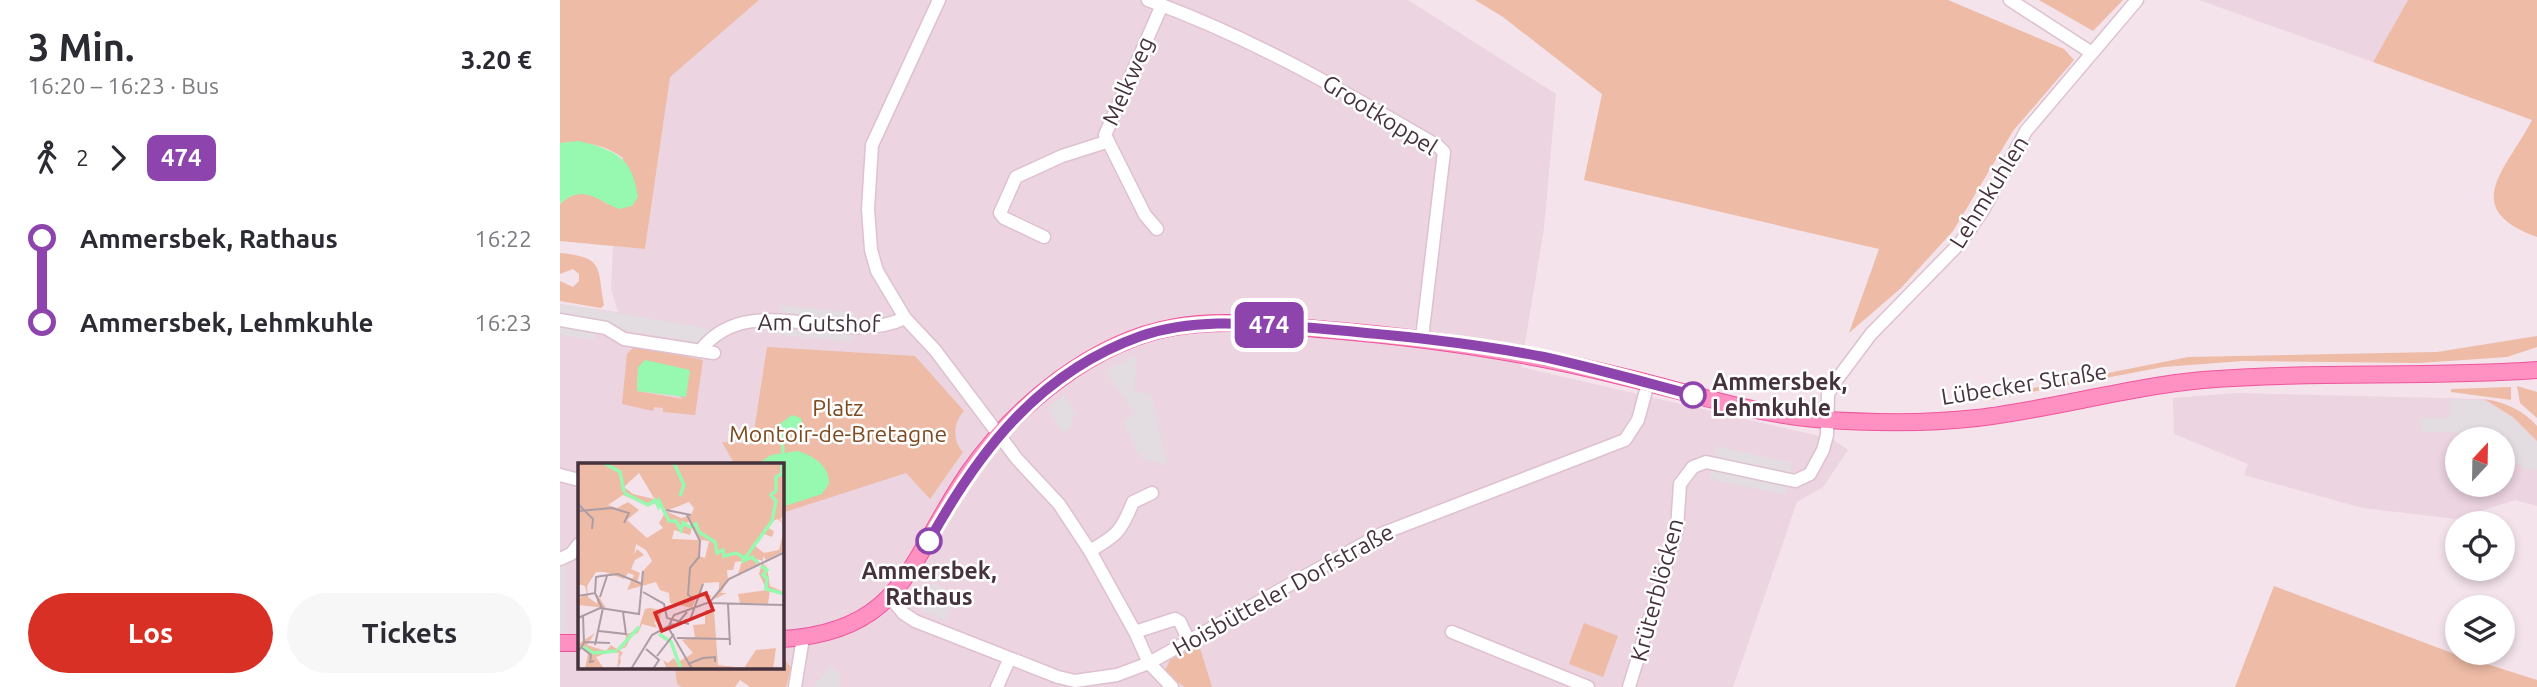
<!DOCTYPE html>
<html lang="de">
<meta charset="utf-8">
<style>
:root{--surface:#fff;--page:#f7f7f7;--text:#2b2b33;--muted:#7c7c81;--accent:#d93025}
body{margin:0;font-family:Ubuntu,sans-serif;background:var(--page);color:var(--text);height:100vh;display:flex;flex-direction:column;font-size:26px;white-space:nowrap}
*{box-sizing:border-box;margin:0}
p{font-size:23px;color:var(--muted)}
.icon{flex:none;width:38px;height:38px;fill:none;stroke:currentColor;stroke-width:2;stroke-linecap:round;stroke-linejoin:round}
.map{position:relative;flex:1;overflow:hidden}
.sheet{display:flex;flex-direction:column;background:var(--surface);width:560px}
.sheet>*{flex:none}
.badge{padding:0 14px;border-radius:10px;font-size:24px;line-height:46px}
.needle{width:46px;rotate:22deg}
.buttons{position:absolute;left:1885px;top:427px;display:grid;gap:14px}
.buttons a{display:grid;place-items:center;width:70px;height:70px;border-radius:50%;background:var(--surface);box-shadow:0 4px 10px #0003;font-size:35px}
.map>.badge{position:absolute;translate:-50% -50%;box-shadow:0 0 0 4px #fff}
.legs{display:flex;align-items:center;gap:10px;height:77px;padding:0 28px;font-size:23px}
.legs p{margin-inline-start:auto}
.headline{display:flex;align-items:center;justify-content:space-between;height:119px;padding:0 28px}
h1{font-size:38px;font-weight:700;line-height:52px}
.cta{display:flex;gap:14px;margin-top:auto;padding:14px 28px}
.cta a{flex:1;height:80px;border-radius:42px;background:var(--accent);color:#fff;font-size:28px;font-weight:700;line-height:80px;text-align:center}
.cta a+a{background:var(--page);color:var(--text)}
ul{padding:0 28px;list-style:none}
li{display:flex;align-items:center;gap:24px;height:84px;font-size:26px}
li i{display:grid;place-items:center;width:10px;height:100%;margin:0 9px;background:currentColor}
li i::after{content:'';width:18px;height:18px;margin:-9px;border:5px solid;border-radius:50%;background:var(--surface)}
li p{margin-inline-start:auto}
li:first-child i{background:linear-gradient(#0000 50%,currentColor 0)}
li:last-child i{background:linear-gradient(currentColor 50%,#0000 0)}
main{display:flex;flex:1;min-height:0}
.map>svg:first-child{display:block}
.residential{fill:#ecd4e0;fill-rule:evenodd}
.green{fill:#edbba6;fill-rule:evenodd}
.parking{fill:#e3dce0}
.water{fill:#97f8af}
.lines{fill:none;stroke-linecap:round;stroke-linejoin:round}
.stream{stroke:#97f8af;stroke-width:3.5}
.minor-casing{stroke:#dec1d0;stroke-width:15}
.major-casing{stroke:#f0549c;stroke-width:18}
.minor{stroke:#fff;stroke-width:12}
.major{stroke:#ff90c2;stroke-width:16}
.line-1-casing{stroke:#fff;stroke-width:16}
.line-1{stroke:#8e44ad;stroke-width:10}
.stop-1-dot{fill:#fff;stroke:#8e44ad;stroke-width:3.5}
.labels{text-anchor:middle;stroke-width:5;stroke-linejoin:round;paint-order:stroke}
.street-label{font-size:23px;fill:#46323d;stroke:#fff}
.stop-label{font-size:23px;font-weight:bold;fill:#46323d;stroke:#fff;text-anchor:start}
.park-label{font-size:23px;fill:#7d4b20;stroke:#fff}
.inset-river{fill:none;stroke:#97f8af;stroke-width:3.5}
.inset-road{fill:none;stroke:#ae9ca5;stroke-width:2}
.view{fill:#d62828;fill-opacity:0.15;stroke:#d62828;stroke-width:3.5}
.inset-edge{fill:none;stroke:#46323d;stroke-width:3.5}
</style>
<main>
<section class="sheet">
<div class="headline"><div><h1>3 Min.</h1><p>16:20 – 16:23 · Bus</p></div><b>3.20 €</b></div>
<div class="legs"><svg class="icon" aria-label="walk" viewBox="0 0 24 24"><circle cx="13" cy="4" r="2"/><path d="M13 8l-2 6 4 7M11 14l-3 7M7 12l3-4h3l4 4"/></svg>2<svg class="icon" aria-label="forward" viewBox="0 0 24 24"><path d="M9 5l7 7-7 7"/></svg><b class="badge" style="background:#8e44ad;color:#fff">474</b></div>
<ul>
<li><i style="color:#8e44ad"></i><b>Ammersbek, Rathaus</b><p>16:22</p></li>
<li><i style="color:#8e44ad"></i><b>Ammersbek, Lehmkuhle</b><p>16:23</p></li>
</ul>
<div class="cta"><a>Los</a><a>Tickets</a></div>
</section>
<div class="map">
<svg width="1977" height="687" viewBox="0 0 1977 687">
<rect width="100%" height="100%" fill="#f4e3eb"/>
<!-- residential -->
<g class="residential">
<polygon points="199,0 848,0 996,94 984,228 961,367 1272,439 1288,450 1263,487 1237,502 1173,687 226,687 231,669 222,656 222,465 19,465 19,668 115,668 117,684 121,687 0,687 0,304 58,312 51,289 53,246 85,249 110,76"/>
<polygon points="1639,0 1848,0 1813,62"/>
<path d="M1677 393 1924 399 1953 417 1977 441V506L1955 500 1896 519 1803 508 1684 475 1688 464 1614 434 1613 398ZM1897 439H1942V485H1897Z"/>
</g>
<!-- green -->
<g class="green">
<path d="M0 0H199L110 77 85 249 0 241V204C16 189 31 192 47 204L63 158C44 144 24 141 0 143Z"/>
<polygon points="915,0 1388,0 1504,49 1514,60 1453,131 1393,231 1341,288 1289,333 1319,249 1024,180 1042,94 943,17"/>
<polygon points="1479,0 1563,0 1533,31"/>
<path d="M1848 0H1977V237C1898 208 1947 169 1972 120L1813 62Z"/>
<path d="M0 253C45 257 37 268 44 305L41 308 0 301V281L13 287 19 281V274L13 269 0 274Z"/>
<polygon points="1977,336 1977,347 1947,357 1859,363 1683,361 1603,367 1425,401 1419,399 1628,357 1877,352"/>
<path d="M75 346 143 360 135 415 103 412V408L94 407 93 411 62 404 67 354ZM78 367 123 399 77 391Z"/>
<path d="M207 347 355 356 404 411C393 422 392 440 403 452L370 499 346 473 222 513V465H175L162 442 192 444Z"/>
<polygon points="1957,386 1977,392 1977,418 1960,403"/>
<polygon points="1951,387 1951,400 1891,392 1891,389"/>
<path d="M1924 399C1945 402 1963 410 1977 426V441L1953 417Z"/>
<polygon points="1714,586 1892,653 1977,680 1977,687 1675,687"/>
<polygon points="1024,623 1058,636 1043,677 1009,664"/>
<polygon points="639,645 652,687 625,687 604,673 610,660"/>
<polygon points="222,656 231,668 226,687 190,687 180,680 175,687 121,687 117,684 115,668 222,668"/>
</g>
<!-- parking -->
<g class="parking">
<polygon points="0,304 58,313 152,329 143,343 38,326 35,340 0,335"/>
<polygon points="221,305 294,313 293,342 218,335"/>
<polygon points="576,355 575,392 591,393 608,466 581,458 576,451 563,421 574,413 545,371"/>
<polygon points="504,395 517,415 510,419 514,425 504,433 487,409"/>
<polygon points="1890,399 1925,401 1952,418 1977,443 1977,470 1966,469 1943,457 1942,439 1913,439 1892,432 1861,432 1860,418 1890,417"/>
<polygon points="1156,446 1232,463 1226,495 1149,479"/>
<polygon points="0,558 6,558 5,633 0,633"/>
<polygon points="373,583 397,594 385,621 361,610"/>
<polygon points="271,665 281,675 280,687 253,687"/>
</g>
<!-- water -->
<g class="water">
<path d="M19 141C56 151 72 156 78 197L72 206 59 209C37 200 22 183 0 204V143Z"/>
<polygon points="85,360 130,370 126,397 77,391 78,367"/>
<polygon points="232,415 241,418 243,427 226,437 217,432 217,426"/>
<path d="M237 451C253 455 270 466 269 484L262 494 222 507V465H196L211 455Z"/>
</g>
<g class="lines">
<!-- stream -->
<polyline class="stream" points="222,435 223,452"/>
<!-- minor casing -->
<g class="minor-casing">
<g id="minor">
<polyline points="379,0 312,145 308,209 311,250 317,271 345,318 375,350 457,459 499,504 530,551 575,632 589,663 612,687"/>
<path d="M588 0C693 38 781 90 878 146L884 152 862 338"/>
<polyline points="1450,0 1532,53"/>
<polyline points="597,229 585,215 545,135 602,5"/>
<polyline points="484,237 444,218 440,213 456,177 502,156 546,142"/>
<polyline points="0,320 46,328 64,339 154,353"/>
<path d="M140 351C189 286 280 349 345 318"/>
<polyline points="0,475 19,480"/>
<path d="M530 551C557 535 561 532 573 502L592 493"/>
<polyline points="0,559 11,554 19,544"/>
<polyline points="330,597 343,613 355,621 498,677 515,681 557,675 589,663 821,534 1065,440 1078,420 1088,383"/>
<polyline points="575,632 615,619 620,622 629,641"/>
<polyline points="892,632 1028,687"/>
<polyline points="235,687 243,638"/>
<polyline points="437,687 449,660"/>
<polyline points="1069,687 1117,529 1120,484 1133,467 1146,462 1235,481 1250,474 1263,450 1267,435 1268,394 1278,378 1311,334 1401,242 1423,210 1466,131 1577,0"/>
</g>
</g>
<!-- major casing -->
<g class="major-casing">
<g id="major">
<path d="M222 639C345 632 350 557 409 472 455 406 533 341 615 327 662 319 711 325 758 329 860 337 960 351 1060 376 1124 391 1189 413 1255 419 1309 423 1364 424 1417 418 1493 409 1567 387 1643 380 1754 371 1866 378 1977 370"/>
<polyline points="0,643 19,643"/>
</g>
</g>
<!-- minor -->
<use href="#minor" class="minor"/>
<!-- major -->
<use href="#major" class="major"/>
</g>
<g class="lines">
<!-- line-1 casing -->
<g class="line-1-casing">
<path id="line-1" d="M369 541C419 451 479 372 581 336 636 317 696 324 754 328 831 335 908 342 984 357 1034 368 1084 382 1133 395"/>
</g>
<!-- line-1 -->
<use href="#line-1" class="line-1"/>
</g>
<!-- markers -->
<g class="stop-1-dot">
<circle cx="1133" cy="395" r="12"/>
<circle cx="369" cy="541" r="12"/>
</g>
<g class="labels">
<!-- street labels -->
<g class="street-label">
<text transform="translate(568 81) rotate(-66)" y="8">Melkweg</text>
<text transform="translate(820 115) rotate(32)" y="8">Grootkoppel</text>
<text transform="translate(1429 192) rotate(-58)" y="8">Lehmkuhlen</text>
<text transform="translate(259 323) rotate(1)" y="8">Am Gutshof</text>
<text transform="translate(1464 384) rotate(-9)" y="8">Lübecker Straße</text>
<text transform="translate(723 590) rotate(-29)" y="8">Hoisbütteler Dorfstraße</text>
<text transform="translate(1097 590) rotate(-75)" y="8">Krüterblöcken</text>
</g>
<!-- stop labels -->
<g class="stop-label">
<text x="1152" y="390">Ammersbek,<tspan x="1152" dy="26">Lehmkuhle</tspan></text>
<text x="369" y="579" text-anchor="middle">Ammersbek,<tspan x="369" dy="26">Rathaus</tspan></text>
</g>
<!-- park labels -->
<g class="park-label">
<text x="278" y="416">Platz<tspan x="278" dy="26">Montoir-de-Bretagne</tspan></text>
</g>
</g>
<!-- overview -->
<g transform="translate(18 463)">
<rect width="206" height="206" fill="#f4e3eb"/>
<path d="M0 0H206V52L202 56 206 62 200 56 192 59 188 64 196 68 194 74 183 70 177 83 186 90 201 87 206 66V88L188 97 185 93V98L175 95 182 100 160 111 164 98 157 99 155 107H149L150 117 143 130H149L132 138 141 128V119L126 120 122 129 134 133 129 136 120 130 114 145 92 140 91 130 82 127 78 119 49 127 56 112 50 110 46 116 27 109H18L9 123 10 134 19 141V131L28 145 0 142V136L9 131 7 123 0 121ZM61 10 76 35V36L55 31 46 24ZM45 32 70 43 78 40 87 50 81 60 85 65 69 75 49 57 61 47 50 39 39 45 30 42ZM111 39 116 45 113 52 103 55 88 48ZM111 59 123 77 131 78 127 95 121 93V77L94 76 96 67 112 72 114 64 105 60ZM58 81 68 87 74 98 65 108 64 121 59 119 62 110 53 106 57 97 66 92 59 86 56 92ZM184 100 189 104 192 123 206 129V142L205 131 192 126 190 141 162 140 160 131 189 127 181 111ZM72 145 83 147 82 158 76 159 79 165 64 161 60 170 54 172 48 184 41 187 45 190 42 194 43 199 39 206 41 190 34 188 18 194 26 206H7L10 190 0 181 17 170 9 182 28 188 33 182 40 187 47 183 48 171 60 168 67 146ZM127 147H136L140 202 166 205 178 187 198 185 195 206H89L85 197 90 200 96 195 99 200 115 190 104 177 117 174 115 162 127 161Z" fill="#edbba6" fill-rule="evenodd"/>
<path class="inset-river" d="M26 0 42 9 46 29M96 0 106 22 102 33M46 30 70 42 77 37 80 43 81 38 91 58H98L103 67 105 60 112 64 118 61 121 69 137 79 139 90 145 87 146 93 158 90 167 95 194 58 198 38 193 32 198 28V14L204 11V0M165 94V98L174 94 180 100M183 103 189 107 185 112 189 115 188 126 207 131M81 171 93 179 103 206M5 184 16 190 39 188M40 187 61 164"/>
<path class="inset-road" d="M0 41 15 56 14 66M88 47 113 52M0 48 34 45 51 50 46 60M109 52 122 78 121 94 112 105 110 132 117 136M65 129 86 141 89 155 111 161M17 130 18 114 23 113 40 111 64 121M0 133 17 130 24 145M22 134 29 113M132 140 207 142M150 141 152 182M0 155 22 145 61 151 65 108M107 157H112L125 121M92 162 99 161 109 149M90 164 114 206M21 168 48 171 45 149M99 175 151 176M6 179 32 180M17 182 25 145M4 185 13 192 12 199 16 198M68 186 81 197 75 206M0 189 6 180 5 153M79 193 96 171M110 201 125 195 137 194V199M53 206 74 172 91 163 96 152 132 139 151 116 207 89"/>
<path class="view" d="M128 130 135 147 84 168 77 150Z"/>
<rect width="206" height="206" class="inset-edge"/>
</g>
</svg>
<div class="buttons">
<a><svg class="needle" viewBox="-14 -14 28 28"><path d="M0-13l5 13h-10z" fill="#e53935"/><path d="M0 13l5-13h-10z" fill="#7c7c81"/></svg></a>
<a><svg class="icon" aria-label="locate" viewBox="0 0 24 24"><circle cx="12" cy="12" r="6"/><path d="M12 2v4M12 18v4M2 12h4M18 12h4"/></svg></a>
<a><svg class="icon" aria-label="layers" viewBox="0 0 24 24"><path d="M12 4l9 5-9 5-9-5zM3 14l9 5 9-5"/></svg></a>
</div>
<b class="badge" style="left:709px;top:325px;background:#8e44ad;color:#fff">474</b>
</div>
</main>
